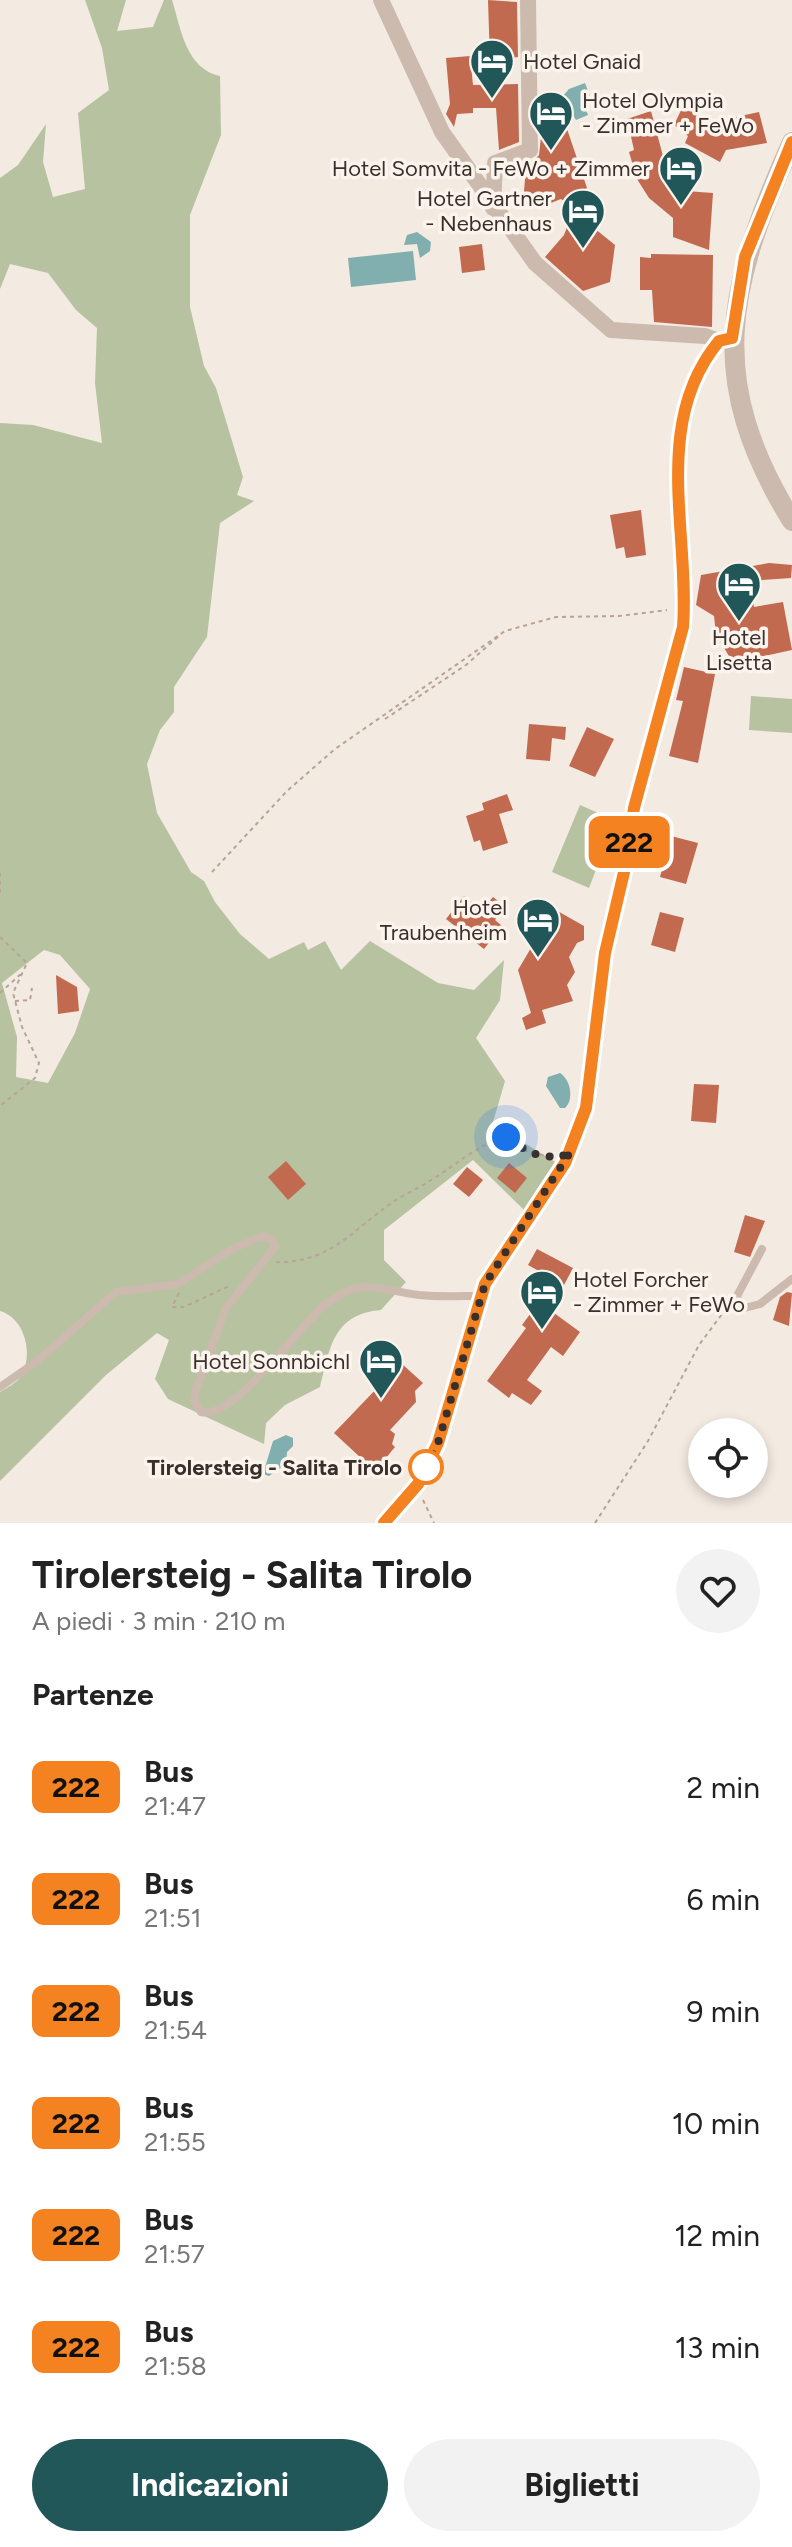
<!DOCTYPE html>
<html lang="it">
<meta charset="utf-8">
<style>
:root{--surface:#fff;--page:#f2f2f2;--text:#222;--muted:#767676;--accent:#22575a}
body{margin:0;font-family:Figtree,sans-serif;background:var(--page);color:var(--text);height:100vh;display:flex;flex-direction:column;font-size:30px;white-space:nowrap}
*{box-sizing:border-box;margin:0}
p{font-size:26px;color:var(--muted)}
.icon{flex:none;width:44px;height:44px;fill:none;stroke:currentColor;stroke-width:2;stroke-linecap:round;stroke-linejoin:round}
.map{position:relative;height:1523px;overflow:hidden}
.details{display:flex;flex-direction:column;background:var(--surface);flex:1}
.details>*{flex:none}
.badge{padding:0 16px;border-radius:12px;font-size:28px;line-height:52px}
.fabs{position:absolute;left:688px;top:1418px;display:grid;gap:16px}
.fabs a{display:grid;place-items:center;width:80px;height:80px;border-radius:50%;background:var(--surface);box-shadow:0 4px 12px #0003;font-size:40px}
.you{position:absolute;width:40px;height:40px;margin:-20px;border:6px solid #fff;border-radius:50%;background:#1a73e8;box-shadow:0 0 0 12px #1a73e833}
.map>.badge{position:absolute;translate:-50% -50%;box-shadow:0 0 0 4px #fff}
h2{padding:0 32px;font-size:30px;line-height:72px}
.round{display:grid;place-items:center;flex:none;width:84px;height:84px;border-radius:42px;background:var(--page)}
.head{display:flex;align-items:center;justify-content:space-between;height:136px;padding:0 32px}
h1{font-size:38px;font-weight:700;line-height:60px}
.cta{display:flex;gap:16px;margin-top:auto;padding:16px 32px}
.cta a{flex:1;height:92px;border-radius:48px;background:var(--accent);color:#fff;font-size:32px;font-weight:700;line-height:92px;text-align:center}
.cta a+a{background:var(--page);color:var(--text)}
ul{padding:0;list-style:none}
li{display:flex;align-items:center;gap:24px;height:112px;padding:0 32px}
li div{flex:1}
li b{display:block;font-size:30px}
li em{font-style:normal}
li .badge{min-width:88px;font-weight:700;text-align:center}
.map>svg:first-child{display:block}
.green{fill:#b7c2a1;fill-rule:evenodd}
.water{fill:#81aeaf}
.building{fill:#c16a50}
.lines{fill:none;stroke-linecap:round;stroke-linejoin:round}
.path{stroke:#b7a497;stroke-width:2;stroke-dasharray:4 4;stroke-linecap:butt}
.service{stroke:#cbbaad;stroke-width:8}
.minor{stroke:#cbbaad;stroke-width:16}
.tertiary{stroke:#cbbaad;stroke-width:20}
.line-casing{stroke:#fff;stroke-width:18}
.line{stroke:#f58220;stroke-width:12}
.walk{stroke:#392f2b;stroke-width:8;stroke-dasharray:0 14.4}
.stop-dot{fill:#fff;stroke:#f58220;stroke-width:4}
.labels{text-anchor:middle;stroke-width:7;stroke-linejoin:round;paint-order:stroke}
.poi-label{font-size:22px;fill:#392f2b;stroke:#faf4ed;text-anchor:end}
.stop-label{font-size:22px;font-weight:bold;fill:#392f2b;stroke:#faf4ed;text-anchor:end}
</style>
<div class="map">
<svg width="792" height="1523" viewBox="0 0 792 1523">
<rect width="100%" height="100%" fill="#f3eae1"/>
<!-- green -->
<g class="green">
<path d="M85 0H126L117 31 153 27 164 0H172C181 29 186 69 220 76L221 135 190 215V307L204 366 216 388 243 477 237 495 254 501 220 523 207 637 174 687V712L160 730 147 764 157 813 191 872 204 881 215 902 240 934 269 959 304 942 308 950 325 941 341 970 370 941 438 983 474 990 504 960 500 1000 476 1038 505 1081 491 1129 508 1133 557 1163 526 1212 473 1160 384 1230V1260L406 1282 381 1310C333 1314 330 1348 320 1387L285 1405 266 1423 264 1444 168 1399 155 1379 169 1340 157 1333 106 1375 0 1481V1392C6 1388 17 1383 21 1376 34 1355 25 1318 0 1311V423L33 425 102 443 95 383 97 328 76 310 48 273 10 264 0 289V178L18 165 46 124 43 162 53 197 85 189 78 113 109 90 102 48ZM44 950 60 955 90 989 75 1033 48 1083 16 1077 17 1037 2 983Z"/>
<polygon points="751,696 792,699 792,733 749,730"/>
<polygon points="580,805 612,819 608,829 609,836 589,888 552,872"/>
</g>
<!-- water -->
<g class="water">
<polygon points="585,83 590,96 582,100 588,115 576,120 562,97 569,89"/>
<polygon points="417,232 431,242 430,251 420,258 417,244 404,245 407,235"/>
<polygon points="413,251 416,280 351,287 348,258"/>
<path d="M560 1073C571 1080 574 1100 565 1108H560L546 1086 548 1077Z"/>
<polygon points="286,1435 293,1438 293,1446 287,1452 286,1464 269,1476 263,1474 273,1441"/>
</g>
<!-- building -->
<g class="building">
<polygon points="488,0 517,2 518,57 490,61"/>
<polygon points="470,56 473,85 518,84 519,142 499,150 496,108 473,108 473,113 457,114 454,127 446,114 450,104 446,58"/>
<polygon points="684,104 716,126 731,118 759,112 767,143 726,150 720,162 685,143 688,136 674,125"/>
<polygon points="651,111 672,190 713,193 709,250 673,237 673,218 649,198 637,179 629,152 634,150 627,119"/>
<polygon points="566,126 587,188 578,193 594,228 615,245 610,282 583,291 545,257 564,235 574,209 561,199 541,207 530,206 524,191 526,168 539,155 541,137"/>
<polygon points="482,244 485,270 462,273 459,247"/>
<polygon points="651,254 713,255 712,327 654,322 652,290 640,290 640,257 651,258"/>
<polygon points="641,510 646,555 626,558 624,547 616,549 610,515"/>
<polygon points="769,563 792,565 791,578 749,581 754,607 783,602 792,650 733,663 716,634 714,616 696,605 701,575"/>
<polygon points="684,667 715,674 698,763 669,756 683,701 676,700"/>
<polygon points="529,724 566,727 565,740 552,738 550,761 526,759"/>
<polygon points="587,727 614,739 595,777 569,766"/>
<polygon points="507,794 513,810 499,814 508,843 483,851 480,840 474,842 466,816 484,810 482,803"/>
<polygon points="671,836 698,843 686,884 660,877"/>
<polygon points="464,896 482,910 493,897 506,907 495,920 502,926 484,949 446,919"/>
<polygon points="554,909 584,926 584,940 577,943 569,957 575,972 567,985 573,1001 542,1010 546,1023 526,1030 522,1018 531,1013 518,970"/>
<polygon points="660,912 684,918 675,952 651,945"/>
<polygon points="56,975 77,987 79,1011 58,1014"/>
<polygon points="694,1084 719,1085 716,1123 691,1121"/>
<polygon points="286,1161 306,1184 288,1200 268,1177"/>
<polygon points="509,1163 527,1178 515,1193 497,1178"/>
<polygon points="467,1167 483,1180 469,1197 453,1184"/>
<polygon points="745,1215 765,1221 750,1257 734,1252"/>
<polygon points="537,1249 573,1268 564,1285 528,1265"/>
<polygon points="787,1292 792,1293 789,1326 773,1320 780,1297"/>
<polygon points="539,1302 580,1332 563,1356 551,1347 527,1380 542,1391 531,1405 512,1393 509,1398 487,1381 526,1328 522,1325"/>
<polygon points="401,1363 423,1383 415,1391 416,1402 390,1430 395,1434 392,1444 395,1447 375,1471 334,1433"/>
</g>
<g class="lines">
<!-- path -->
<g class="path">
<polyline points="385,719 466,665 499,636"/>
<polyline points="212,872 287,791 335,749 505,631 556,617 619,616 667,610"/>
<polyline points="0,873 0,895"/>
<polyline points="0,937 27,963 13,993 22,1027 39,1063 35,1078 0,1106"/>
<polyline points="0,993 23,972"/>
<polyline points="15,1001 30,1000 32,988"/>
<path d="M276 1262C331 1263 352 1230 393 1202 405 1194 419 1188 431 1180 460 1163 471 1148 506 1137L530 1153 550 1156"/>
<polyline points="179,1293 172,1307 184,1307 229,1286"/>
<polyline points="423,1500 434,1523"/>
<polyline points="595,1523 648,1441 699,1345 728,1306"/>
</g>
<!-- service -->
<g class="service">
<polyline points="762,1249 737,1296 741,1309 760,1304 792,1279"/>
<path d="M0 1387 36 1362 116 1292 178 1284 232 1249 263 1236 272 1240 275 1247 226 1308 196 1390 194 1401 201 1412C236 1420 300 1323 327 1303 364 1276 379 1290 419 1295 439 1297 460 1296 480 1296"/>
</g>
<!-- minor -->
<g class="minor">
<polyline points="381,0 442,132 535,263 611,330 705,336 719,341"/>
<polyline points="493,208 495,163 530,150 528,0"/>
<path d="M384 1523 418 1484 438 1443 485 1284 565 1163 586 1108 605 953 625 868 634 808 683 627C690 532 651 423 719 341"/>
</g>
<!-- tertiary -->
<path class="tertiary" d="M792 142C727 288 704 378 792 521"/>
</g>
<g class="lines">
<!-- line casing -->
<g class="line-casing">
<path id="line" d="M384 1523 418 1484 438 1443 485 1284 565 1163 586 1108 605 953 625 868 634 808 683 627C690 532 651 423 719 341L732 338 745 257 792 142"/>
</g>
<!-- line -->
<use href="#line" class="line"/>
<!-- walk -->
<polyline class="walk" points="426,1467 438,1443 485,1284 571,1151 559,1158 530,1153 506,1137"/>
</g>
<!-- icons -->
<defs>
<g id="hotel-pin" transform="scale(2.3)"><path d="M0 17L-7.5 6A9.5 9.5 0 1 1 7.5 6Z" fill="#22575a" stroke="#faf4ed"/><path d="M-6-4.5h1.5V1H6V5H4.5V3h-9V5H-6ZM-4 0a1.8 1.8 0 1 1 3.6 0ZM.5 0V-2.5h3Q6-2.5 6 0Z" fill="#fff"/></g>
</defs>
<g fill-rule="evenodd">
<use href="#hotel-pin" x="492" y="61"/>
<use href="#hotel-pin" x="551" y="113"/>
<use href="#hotel-pin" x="681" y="168"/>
<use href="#hotel-pin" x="583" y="211"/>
<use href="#hotel-pin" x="739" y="584"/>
<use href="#hotel-pin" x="538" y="920"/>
<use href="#hotel-pin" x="542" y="1292"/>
<use href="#hotel-pin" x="381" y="1361"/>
</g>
<!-- markers -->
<circle class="stop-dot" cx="426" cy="1467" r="16"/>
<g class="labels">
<!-- poi labels -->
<g class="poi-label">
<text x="523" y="69" text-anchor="start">Hotel Gnaid</text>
<text x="582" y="108" text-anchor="start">Hotel Olympia<tspan x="582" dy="25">- Zimmer + FeWo</tspan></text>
<text x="650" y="176">Hotel Somvita - FeWo + Zimmer</text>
<text x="552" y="206">Hotel Gartner<tspan x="552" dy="25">- Nebenhaus</tspan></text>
<text x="739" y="645" text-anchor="middle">Hotel<tspan x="739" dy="25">Lisetta</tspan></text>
<text x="507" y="915">Hotel<tspan x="507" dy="25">Traubenheim</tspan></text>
<text x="573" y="1287" text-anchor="start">Hotel Forcher<tspan x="573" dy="25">- Zimmer + FeWo</tspan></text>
<text x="350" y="1369">Hotel Sonnbichl</text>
</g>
<!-- stop labels -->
<g class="stop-label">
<text x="402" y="1475">Tirolersteig - Salita Tirolo</text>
</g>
</g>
</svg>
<div class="fabs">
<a><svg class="icon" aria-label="locate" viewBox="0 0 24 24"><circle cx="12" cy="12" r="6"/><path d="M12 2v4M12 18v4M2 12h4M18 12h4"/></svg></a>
</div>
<div class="you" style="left:506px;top:1137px"></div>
<b class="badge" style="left:629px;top:842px;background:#f58220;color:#111">222</b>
</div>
<section class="details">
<div class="head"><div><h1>Tirolersteig - Salita Tirolo</h1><p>A piedi · 3 min · 210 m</p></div><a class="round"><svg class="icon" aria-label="heart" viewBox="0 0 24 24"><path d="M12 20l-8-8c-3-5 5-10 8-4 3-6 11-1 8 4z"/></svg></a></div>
<h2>Partenze</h2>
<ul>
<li><span class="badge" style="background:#f58220;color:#111">222</span><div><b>Bus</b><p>21:47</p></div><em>2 min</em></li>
<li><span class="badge" style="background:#f58220;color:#111">222</span><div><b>Bus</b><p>21:51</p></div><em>6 min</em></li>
<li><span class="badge" style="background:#f58220;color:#111">222</span><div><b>Bus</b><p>21:54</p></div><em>9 min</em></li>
<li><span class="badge" style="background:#f58220;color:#111">222</span><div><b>Bus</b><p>21:55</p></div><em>10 min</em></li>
<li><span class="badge" style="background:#f58220;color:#111">222</span><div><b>Bus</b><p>21:57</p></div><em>12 min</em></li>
<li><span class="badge" style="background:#f58220;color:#111">222</span><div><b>Bus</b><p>21:58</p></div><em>13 min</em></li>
</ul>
<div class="cta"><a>Indicazioni</a><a>Biglietti</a></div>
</section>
